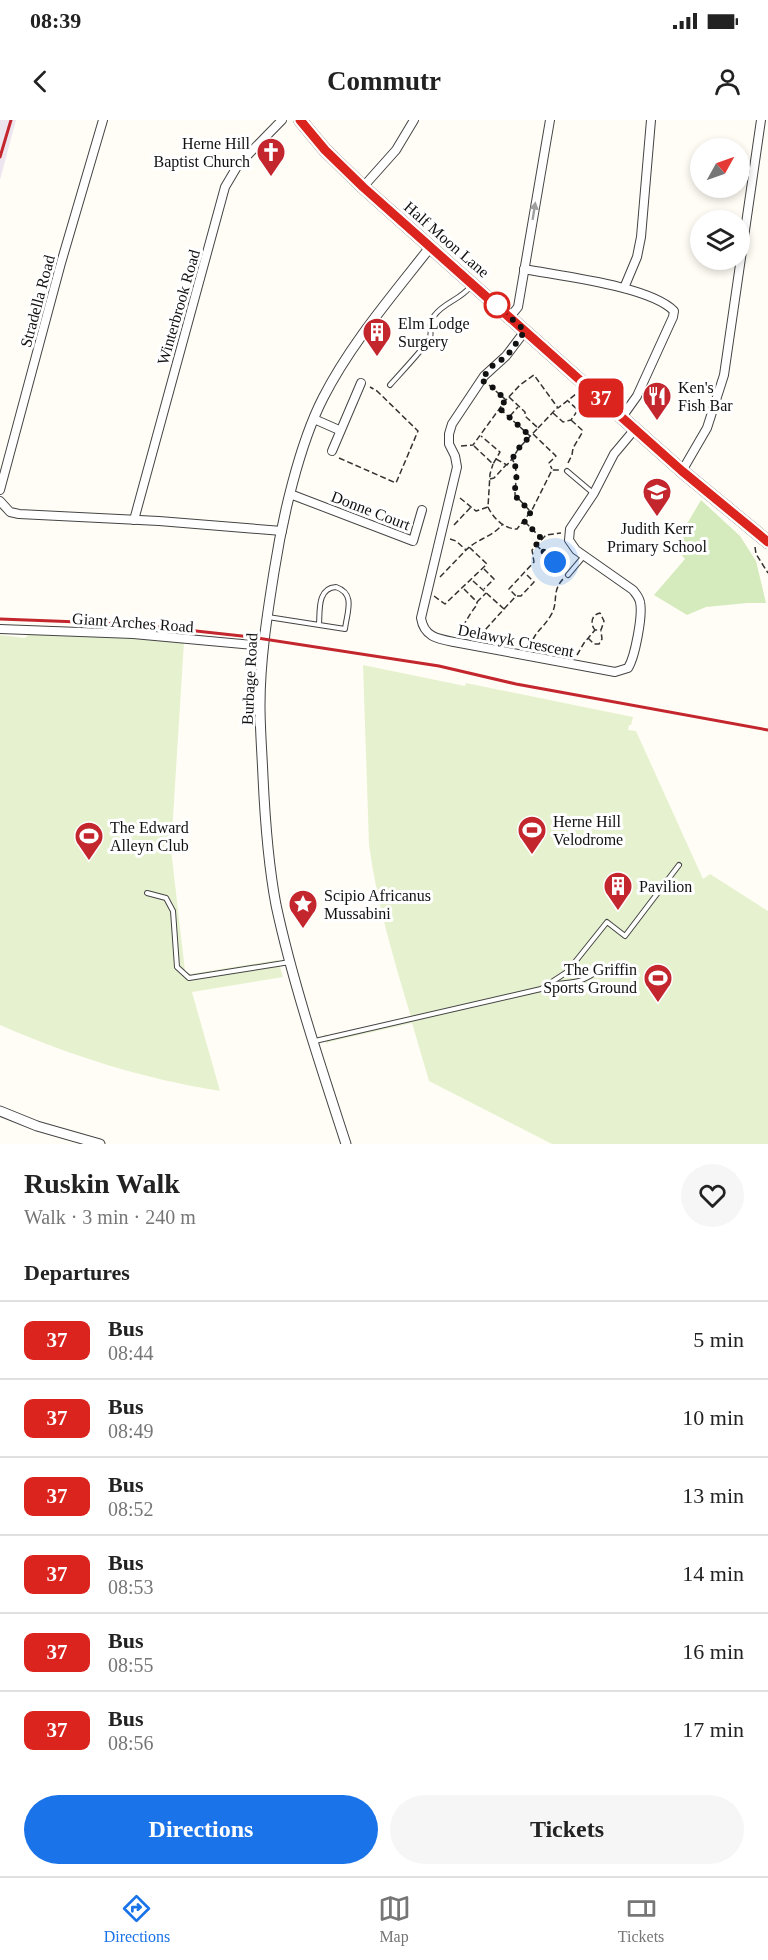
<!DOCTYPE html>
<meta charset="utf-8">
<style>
:root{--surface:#fff;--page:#f6f6f6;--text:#222;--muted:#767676;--line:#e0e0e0;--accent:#1a73e8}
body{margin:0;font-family:"Times New Roman",serif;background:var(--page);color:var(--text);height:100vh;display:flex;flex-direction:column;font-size:22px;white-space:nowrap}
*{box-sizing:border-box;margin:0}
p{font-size:20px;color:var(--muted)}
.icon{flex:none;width:33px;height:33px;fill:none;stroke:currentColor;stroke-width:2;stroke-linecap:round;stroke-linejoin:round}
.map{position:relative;height:1024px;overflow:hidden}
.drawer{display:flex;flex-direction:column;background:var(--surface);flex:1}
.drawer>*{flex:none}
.badge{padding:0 12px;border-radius:9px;font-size:21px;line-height:39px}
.needle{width:39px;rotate:50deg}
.controls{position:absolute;left:690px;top:18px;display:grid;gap:12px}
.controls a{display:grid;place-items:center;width:60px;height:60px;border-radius:50%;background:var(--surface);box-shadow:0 3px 9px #0003;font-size:30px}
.you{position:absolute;width:30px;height:30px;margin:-15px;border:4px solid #fff;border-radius:50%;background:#1a73e8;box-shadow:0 0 0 9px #1a73e833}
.map>.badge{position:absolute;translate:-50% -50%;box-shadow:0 0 0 3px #fff}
h2{padding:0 24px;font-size:22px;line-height:54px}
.round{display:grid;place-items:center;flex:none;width:63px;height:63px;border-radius:32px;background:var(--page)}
.head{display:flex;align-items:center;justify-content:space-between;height:102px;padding:0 24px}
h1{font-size:28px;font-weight:800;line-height:45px}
.cta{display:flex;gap:12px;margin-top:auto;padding:12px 24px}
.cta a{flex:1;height:69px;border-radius:36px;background:var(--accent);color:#fff;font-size:24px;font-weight:800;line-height:69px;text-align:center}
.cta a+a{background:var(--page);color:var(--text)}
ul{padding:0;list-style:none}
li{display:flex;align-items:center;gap:18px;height:78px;padding:0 24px;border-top:2px solid var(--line)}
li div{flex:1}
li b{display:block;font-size:22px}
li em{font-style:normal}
li .badge{min-width:66px;font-weight:700;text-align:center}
.status{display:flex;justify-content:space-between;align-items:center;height:42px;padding:0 30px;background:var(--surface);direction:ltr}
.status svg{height:16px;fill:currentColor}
header{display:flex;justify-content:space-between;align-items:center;height:78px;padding:0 24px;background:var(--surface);font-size:27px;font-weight:800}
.menu{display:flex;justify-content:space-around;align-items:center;height:84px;border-top:2px solid var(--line);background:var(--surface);font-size:16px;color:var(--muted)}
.menu a{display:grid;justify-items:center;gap:3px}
.menu .selected{color:var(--accent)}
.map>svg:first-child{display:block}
.industrial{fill:#eee6ef}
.green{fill:#d5ebbd}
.pitch{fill:#e6f2cf}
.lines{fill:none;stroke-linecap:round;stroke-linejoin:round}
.service-casing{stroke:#444;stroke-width:6}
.minor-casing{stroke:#444;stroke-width:10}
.tertiary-casing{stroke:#444;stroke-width:11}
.primary-casing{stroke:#222;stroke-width:14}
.path{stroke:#333;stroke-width:1.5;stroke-dasharray:6 3;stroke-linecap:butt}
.service{stroke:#fff;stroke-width:4}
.minor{stroke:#fff;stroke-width:8}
.tertiary{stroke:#fff;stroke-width:9}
.primary{stroke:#f9d66b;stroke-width:12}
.rail{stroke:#c4262e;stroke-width:3}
.oneway{fill:#a0a0a0}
.line-casing{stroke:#fff;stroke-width:14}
.line{stroke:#dc241f;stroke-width:9}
.walk{stroke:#111;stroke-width:6;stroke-dasharray:0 10.8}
.stop-dot{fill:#fff;stroke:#dc241f;stroke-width:3}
.labels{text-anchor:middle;stroke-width:6;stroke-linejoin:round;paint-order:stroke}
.poi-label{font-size:16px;fill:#111;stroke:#fff;text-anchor:start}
.street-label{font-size:16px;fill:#111;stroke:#fff}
</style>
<div class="status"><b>08:39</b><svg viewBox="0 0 49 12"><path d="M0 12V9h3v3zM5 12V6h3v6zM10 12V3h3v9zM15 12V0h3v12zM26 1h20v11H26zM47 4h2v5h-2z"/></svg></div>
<header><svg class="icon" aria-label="back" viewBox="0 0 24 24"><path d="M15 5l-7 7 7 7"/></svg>Commutr<svg class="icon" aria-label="person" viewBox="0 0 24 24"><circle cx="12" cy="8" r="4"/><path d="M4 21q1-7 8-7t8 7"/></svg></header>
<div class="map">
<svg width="768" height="1024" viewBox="0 0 768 1024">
<rect width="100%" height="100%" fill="#fffdf5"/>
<!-- industrial -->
<polygon class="industrial" points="0,0 16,0 0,60"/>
<!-- green -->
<polygon class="green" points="701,380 740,416 756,441 766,483 747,483 706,487 687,495 654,475 685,439 674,426"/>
<!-- pitch -->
<g class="pitch">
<path d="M30 513 184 522 171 729 185 851 190 854 278 840 283 857 192 872 220 971C144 959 71 936 0 905V515L25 518Z"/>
<path d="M363 545 465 566 466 563 633 597 631 605H629L628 610 636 611 703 759 710 754 768 791V1024H552L429 961 412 903 329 922 327 924 324 914 329 916 411 897C394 840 377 784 369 725Z"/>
</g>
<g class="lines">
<!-- service casing -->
<g class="service-casing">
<g id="service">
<path d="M390 265C397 257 427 225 430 218 432 210 428 204 434 196 444 182 460 180 470 167"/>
<polyline points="567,351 593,373"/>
<polyline points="568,455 584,436"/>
<path d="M268 497 345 509C347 492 356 474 336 467 317 468 320 491 319 505"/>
<polyline points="147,773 166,778 173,791 177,847 189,858 290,842"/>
<path d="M551 864C573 863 583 863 600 849"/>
<polyline points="315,921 541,869 567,852 607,802 625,816 679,745"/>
</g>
</g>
<!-- minor casing -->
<g class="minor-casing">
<g id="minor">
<polyline points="363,67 396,30 414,0"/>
<path d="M524 149C560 156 650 166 674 191L673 197 637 276 622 297"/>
<polyline points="624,168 637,137 641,117 651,0"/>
<polyline points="510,197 518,187 550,0"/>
<path d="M525 211 506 236 484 256 452 304 449 314V324L455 336 457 347 421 498C424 517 438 519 454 522L615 552 628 548C635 537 643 495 640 482 639 477 636 474 633 470L576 430 569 420 570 409 594 373 614 334 635 309"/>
<polyline points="314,299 339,310"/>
<polyline points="332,331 361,263"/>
<polyline points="682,351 707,308 724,255 761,0"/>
<polyline points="0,370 61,143 103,0"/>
<polyline points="290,374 413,421 422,390"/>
<polyline points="0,381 10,392 19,394 159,401 282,411"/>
<polyline points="134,400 225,67 238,45 282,0"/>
<polyline points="0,509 133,514 264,526"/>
</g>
</g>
<!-- tertiary casing -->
<g class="tertiary-casing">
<g id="tertiary">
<polyline points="0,991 37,1006 100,1024"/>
<path d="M346 1024C321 947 293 864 276 785 268 743 265 700 263 657 262 633 260 609 260 585 260 541 267 496 274 452 282 400 299 325 323 278 351 223 393 175 431 126"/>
</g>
</g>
<!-- primary casing -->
<g class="primary-casing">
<polyline id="primary" points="300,0 325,30 363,67 682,351 768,422"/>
</g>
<!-- path -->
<g class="path">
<polyline points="489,265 506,280 520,265 534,255 558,288 576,274"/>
<polyline points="509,277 525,292 525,296 538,308 519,328 512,339"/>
<polyline points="500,289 530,316"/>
<polyline points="553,293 563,302 571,300 578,290 568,281"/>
<polyline points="510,296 518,287"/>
<polyline points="538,308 557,288"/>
<polyline points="533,314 556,336 549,343 552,349"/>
<polyline points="461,326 473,325 505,281"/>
<polyline points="474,326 493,344 500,332 481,316"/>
<polyline points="339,338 396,363 418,311 377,271 370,267"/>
<path d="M496 339 507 345 512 339C519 349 515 364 515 375L530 391"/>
<polyline points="568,343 572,335 573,328 582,313 582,310 571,300"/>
<polyline points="490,359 494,358 506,345"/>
<polyline points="460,378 476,391 488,387 490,354 493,344"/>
<path d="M488 387C493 398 504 409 517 409L532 390 552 350H561"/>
<polyline points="525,402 542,419"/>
<polyline points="454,405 471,387"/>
<path d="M450 419 456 421 466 430C477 419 492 417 502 405"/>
<polyline points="536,425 562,449"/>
<polyline points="755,427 756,434 768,453"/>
<polyline points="484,449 494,459 484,469"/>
<polyline points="440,457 466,430"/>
<polyline points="473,461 504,489 485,510 482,518"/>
<polyline points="464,469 477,482 486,473"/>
<polyline points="434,476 445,484 487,444 469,427"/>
<polyline points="517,476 521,476 534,462 525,453"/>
<polyline points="504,489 516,476 509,469 534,442 532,430 546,415 561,413"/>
<path d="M458 514C465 504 469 494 477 485V482"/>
<polyline points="588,518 594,524 599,524 602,519 601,511"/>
<path d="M530 528C534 511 544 508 551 495 559 482 551 472 563 459"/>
<path d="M577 535 584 523 595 510H601L604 501 600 493C591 495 590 504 595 510"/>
</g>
<!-- service -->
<use href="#service" class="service"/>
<!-- minor -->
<use href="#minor" class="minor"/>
<!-- tertiary -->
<use href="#tertiary" class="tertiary"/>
<!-- primary -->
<use href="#primary" class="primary"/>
<!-- rail -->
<g class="rail">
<polyline points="0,37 11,0"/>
<polyline points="0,499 132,504 251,517 439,546 516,564 768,610"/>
</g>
</g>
<!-- one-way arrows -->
<defs><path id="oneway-solid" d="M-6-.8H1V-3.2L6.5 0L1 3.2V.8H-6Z" transform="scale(1.5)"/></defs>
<use class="oneway" href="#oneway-solid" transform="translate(534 91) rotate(-81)"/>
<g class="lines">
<!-- line casing -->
<g class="line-casing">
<polyline id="line" points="300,0 325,30 363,67 682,351 768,422"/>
</g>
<!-- line -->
<use href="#line" class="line"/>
<!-- walk -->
<path class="walk" d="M497 185 525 211 507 236 492 246 481 260 491 266 506 280 499 288 530 316 519 328 512 339C518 347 517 364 514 372L517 378 531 392 524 401 542 419 536 425 555 442"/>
</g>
<!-- icons -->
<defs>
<g id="church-pin" transform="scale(1.5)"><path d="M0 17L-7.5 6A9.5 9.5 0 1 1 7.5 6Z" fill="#c4262e" stroke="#fff"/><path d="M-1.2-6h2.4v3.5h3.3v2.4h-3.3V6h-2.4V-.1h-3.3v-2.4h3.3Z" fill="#fff"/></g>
<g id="building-pin" transform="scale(1.5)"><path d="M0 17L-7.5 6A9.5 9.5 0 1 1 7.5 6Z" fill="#c4262e" stroke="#fff"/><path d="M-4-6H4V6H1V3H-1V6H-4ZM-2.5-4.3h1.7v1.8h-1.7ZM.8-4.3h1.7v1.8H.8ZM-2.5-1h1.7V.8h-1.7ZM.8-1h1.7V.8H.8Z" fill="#fff"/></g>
<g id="restaurant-pin" transform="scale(1.5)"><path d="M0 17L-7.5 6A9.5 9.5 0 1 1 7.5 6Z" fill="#c4262e" stroke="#fff"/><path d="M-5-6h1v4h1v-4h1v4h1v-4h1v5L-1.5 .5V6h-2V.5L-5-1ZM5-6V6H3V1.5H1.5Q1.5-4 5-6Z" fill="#fff"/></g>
<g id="school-pin" transform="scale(1.5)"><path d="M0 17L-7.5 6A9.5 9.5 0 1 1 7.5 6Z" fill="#c4262e" stroke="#fff"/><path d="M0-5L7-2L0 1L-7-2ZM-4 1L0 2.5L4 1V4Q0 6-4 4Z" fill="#fff"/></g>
<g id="stadium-pin" transform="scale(1.5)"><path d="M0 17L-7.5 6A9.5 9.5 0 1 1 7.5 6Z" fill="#c4262e" stroke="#fff"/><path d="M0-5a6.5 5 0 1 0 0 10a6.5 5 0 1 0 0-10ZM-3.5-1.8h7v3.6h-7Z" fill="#fff"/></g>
<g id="sight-pin" transform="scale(1.5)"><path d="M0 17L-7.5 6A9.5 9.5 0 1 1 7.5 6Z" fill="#c4262e" stroke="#fff"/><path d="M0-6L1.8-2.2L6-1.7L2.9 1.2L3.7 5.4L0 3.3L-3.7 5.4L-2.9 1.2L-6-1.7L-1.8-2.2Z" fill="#fff"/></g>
</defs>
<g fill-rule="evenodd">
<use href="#church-pin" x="271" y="32"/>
<use href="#building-pin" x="377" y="212"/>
<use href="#restaurant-pin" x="657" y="276"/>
<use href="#school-pin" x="657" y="372"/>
<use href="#stadium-pin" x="532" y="710"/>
<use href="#stadium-pin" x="89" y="716"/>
<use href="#building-pin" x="618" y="766"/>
<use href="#sight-pin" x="303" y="784"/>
<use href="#stadium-pin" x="658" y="858"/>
</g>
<!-- markers -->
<circle class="stop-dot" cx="497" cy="185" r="12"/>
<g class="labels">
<!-- poi labels -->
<g class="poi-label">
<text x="250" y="29" text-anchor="end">Herne Hill<tspan x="250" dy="18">Baptist Church</tspan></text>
<text x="398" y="209">Elm Lodge<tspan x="398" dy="18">Surgery</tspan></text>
<text x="678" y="273">Ken's<tspan x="678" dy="18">Fish Bar</tspan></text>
<text x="657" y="414" text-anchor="middle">Judith Kerr<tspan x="657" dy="18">Primary School</tspan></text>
<text x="553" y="707">Herne Hill<tspan x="553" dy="18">Velodrome</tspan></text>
<text x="110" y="713">The Edward<tspan x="110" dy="18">Alleyn Club</tspan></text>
<text x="639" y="772">Pavilion</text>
<text x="324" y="781">Scipio Africanus<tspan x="324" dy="18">Mussabini</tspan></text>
<text x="637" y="855" text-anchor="end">The Griffin<tspan x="637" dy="18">Sports Ground</tspan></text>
</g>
<!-- street labels -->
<g class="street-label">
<text transform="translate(447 119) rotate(41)" y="6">Half Moon Lane</text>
<text transform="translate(37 181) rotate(-75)" y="6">Stradella Road</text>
<text transform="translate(178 187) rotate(-74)" y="6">Winterbrook Road</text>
<text transform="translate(371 390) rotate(21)" y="6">Donne Court</text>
<text transform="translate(133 502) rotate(4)" y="6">Giant Arches Road</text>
<text transform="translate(516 520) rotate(11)" y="6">Delawyk Crescent</text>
<text transform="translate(249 559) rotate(-87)" y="6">Burbage Road</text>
</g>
</g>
</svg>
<div class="controls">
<a><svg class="needle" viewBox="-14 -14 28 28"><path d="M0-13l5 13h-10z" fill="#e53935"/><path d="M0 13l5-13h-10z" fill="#767676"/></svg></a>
<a><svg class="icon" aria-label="layers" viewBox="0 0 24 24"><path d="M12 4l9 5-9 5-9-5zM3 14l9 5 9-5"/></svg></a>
</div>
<div class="you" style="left:555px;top:442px"></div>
<b class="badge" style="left:601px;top:278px;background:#dc241f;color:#fff">37</b>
</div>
<section class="drawer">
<div class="head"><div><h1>Ruskin Walk</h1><p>Walk · 3 min · 240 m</p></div><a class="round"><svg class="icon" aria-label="heart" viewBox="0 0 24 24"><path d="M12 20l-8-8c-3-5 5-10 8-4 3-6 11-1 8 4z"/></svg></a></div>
<h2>Departures</h2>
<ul>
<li><span class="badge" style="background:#dc241f;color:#fff">37</span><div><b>Bus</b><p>08:44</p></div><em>5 min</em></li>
<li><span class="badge" style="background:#dc241f;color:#fff">37</span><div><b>Bus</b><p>08:49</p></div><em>10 min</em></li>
<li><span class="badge" style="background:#dc241f;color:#fff">37</span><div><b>Bus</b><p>08:52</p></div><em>13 min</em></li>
<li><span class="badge" style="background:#dc241f;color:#fff">37</span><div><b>Bus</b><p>08:53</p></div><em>14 min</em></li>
<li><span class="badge" style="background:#dc241f;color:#fff">37</span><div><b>Bus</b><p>08:55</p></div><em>16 min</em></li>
<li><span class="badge" style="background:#dc241f;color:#fff">37</span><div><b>Bus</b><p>08:56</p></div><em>17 min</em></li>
</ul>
<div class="cta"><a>Directions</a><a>Tickets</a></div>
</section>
<nav class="menu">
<a class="selected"><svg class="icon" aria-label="directions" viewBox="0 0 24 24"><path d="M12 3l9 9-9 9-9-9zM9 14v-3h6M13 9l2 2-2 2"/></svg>Directions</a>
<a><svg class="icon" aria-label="map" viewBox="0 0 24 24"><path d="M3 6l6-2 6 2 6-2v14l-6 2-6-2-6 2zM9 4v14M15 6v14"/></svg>Map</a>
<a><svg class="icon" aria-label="tickets" viewBox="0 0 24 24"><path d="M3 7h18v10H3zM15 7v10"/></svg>Tickets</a>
</nav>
